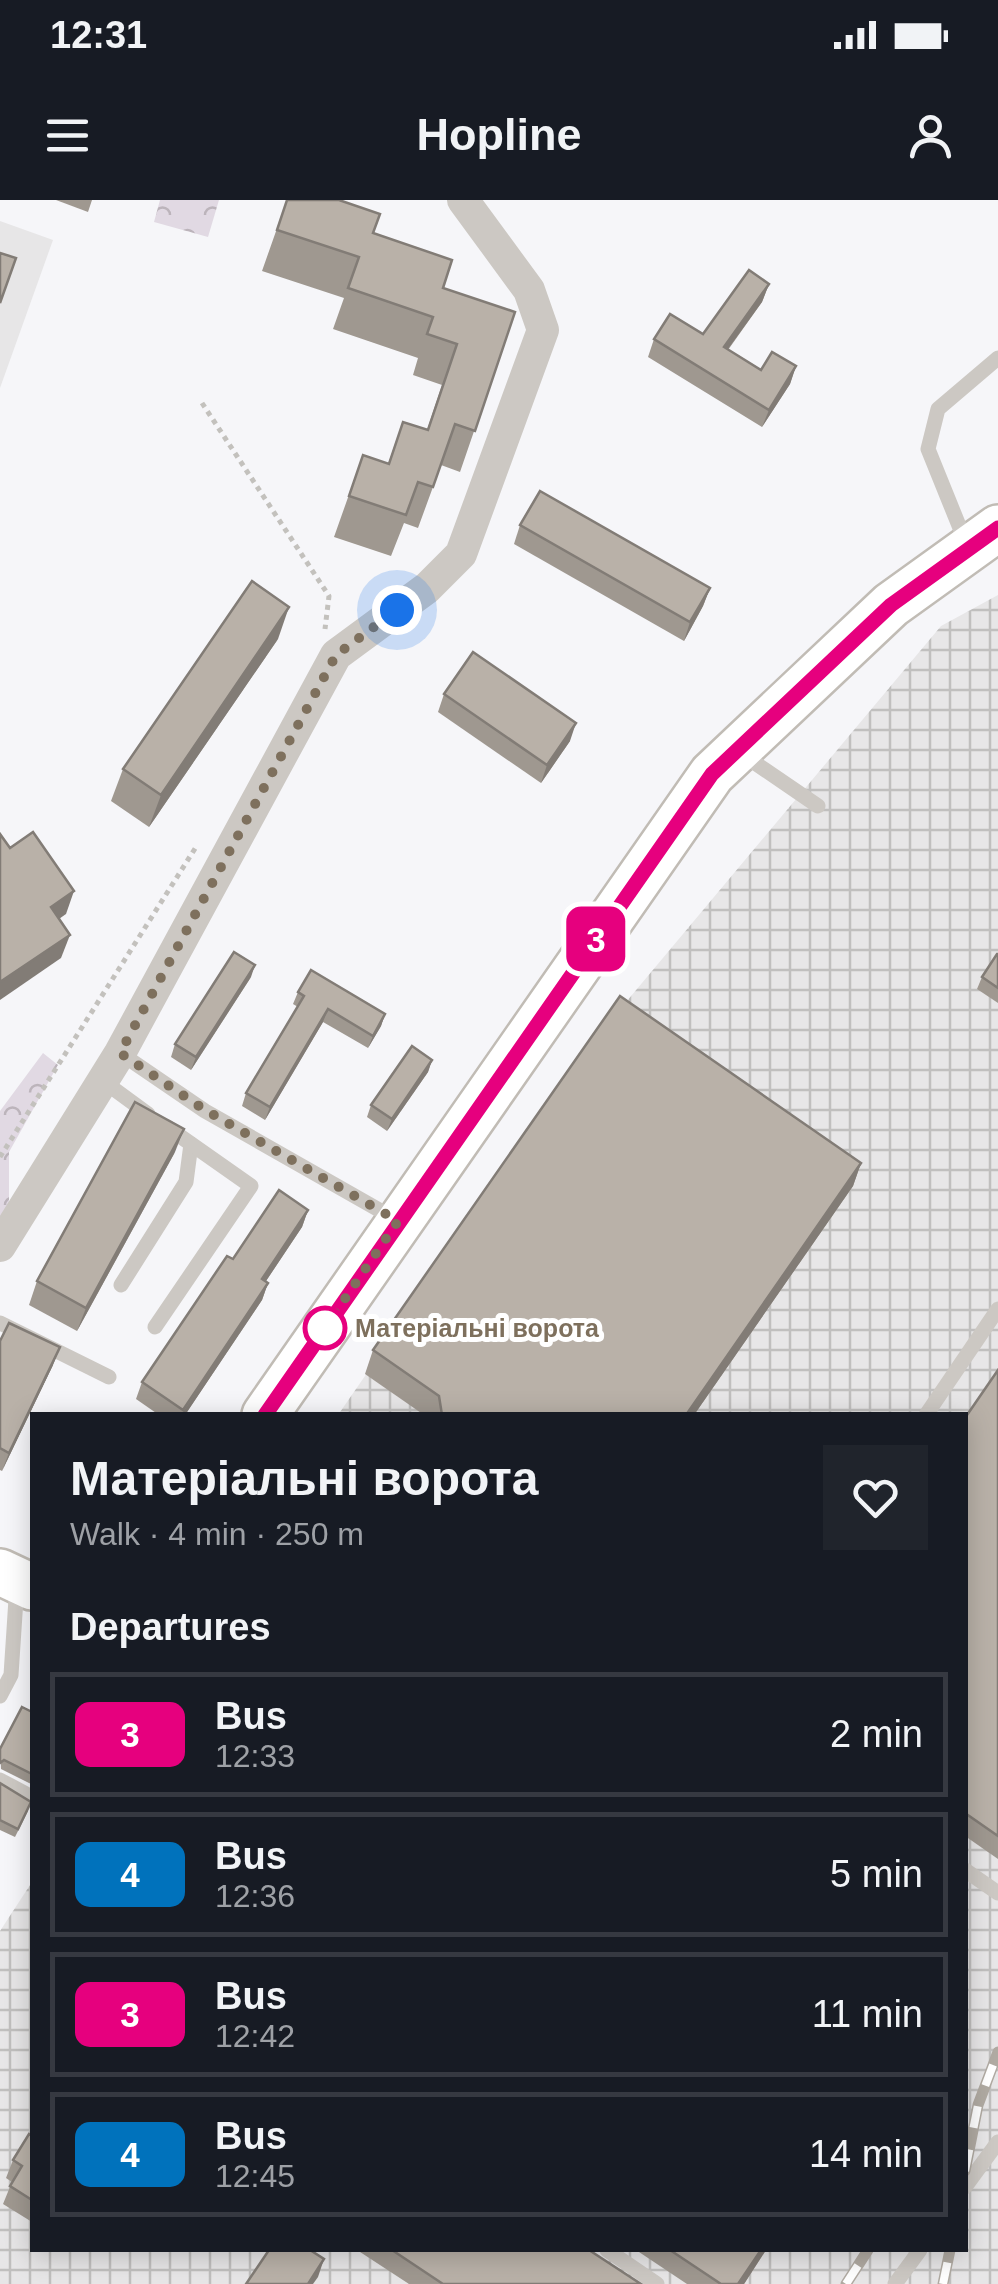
<!DOCTYPE html>
<meta charset="utf-8">
<style>
:root{--surface:#171b24;--page:#20242c;--text:#f1f3f6;--muted:#9ea1a6;--line:#363941}
body{margin:0;font-family:Arial,sans-serif;background:var(--page);color:var(--text);height:100vh;display:flex;flex-direction:column;font-size:38px;white-space:nowrap}
*{box-sizing:border-box;margin:0}
p{font-size:32px;color:var(--muted)}
.icon{flex:none;width:55px;height:55px;fill:none;stroke:currentColor;stroke-width:2;stroke-linecap:round;stroke-linejoin:round}
.map{position:relative;flex:1;overflow:hidden}
.sheet{position:absolute;left:30px;top:1212px;width:938px;height:840px;display:flex;flex-direction:column;background:var(--surface);border-radius:0px;box-shadow:0 5px 25px #0003}
.sheet>*{flex:none}
.badge{padding:0 20px;border-radius:15px;font-size:35px;line-height:65px}
.you{position:absolute;width:50px;height:50px;margin:-25px;border:8px solid #fff;border-radius:50%;background:#1a73e8;box-shadow:0 0 0 15px #1a73e833}
.map>.badge{position:absolute;translate:-50% -50%;box-shadow:0 0 0 5px #fff}
h2{padding:0 40px;font-size:38px;line-height:90px}
.round{display:grid;place-items:center;flex:none;width:105px;height:105px;border-radius:0px;background:var(--page)}
.headline{display:flex;align-items:center;justify-content:space-between;height:170px;padding:0 40px}
h1{font-size:48px;font-weight:800;line-height:75px}
ul{padding:0;list-style:none}
li{display:flex;align-items:center;gap:30px;height:125px;margin:0 20px 15px;padding:0 20px;border:5px solid var(--line);border-radius:0px}
li div{flex:1}
li b{display:block;font-size:38px}
li em{font-style:normal}
li .badge{min-width:110px;font-weight:700;text-align:center}
.status{display:flex;justify-content:space-between;align-items:center;height:70px;padding:0 50px;background:var(--surface);direction:ltr}
.status svg{height:28px;fill:currentColor}
header{display:flex;justify-content:space-between;align-items:center;height:130px;padding:0 40px;background:var(--surface);font-size:45px;font-weight:800}
.map>svg:first-child{display:block}
.built{fill:#e7e6e7}
.industrial{fill:url(#industrial-grid)}
.forest{fill:url(#forest-crowns)}
.lines{fill:none;stroke-linecap:round;stroke-linejoin:round}
.secondary-casing{stroke:#c1bcb5;stroke-width:50}
.path{stroke:#c3c1bd;stroke-width:5;stroke-dasharray:5 5;stroke-linecap:butt}
.lane{stroke:#ccc8c3;stroke-width:15}
.street{stroke:#ccc8c3;stroke-width:32}
.secondary{stroke:#fff;stroke-width:45}
.rail-casing{stroke:#b0aaa2;stroke-width:11}
.rail{stroke:#fff;stroke-width:8;stroke-dasharray:22;stroke-linecap:butt}
.wall{fill:#9f9890}
.shaded-wall{fill:#827c76}
.building{fill:#b9b1a8;stroke:#827c76;stroke-width:2.5}
.line-casing{stroke:#fff;stroke-width:22}
.line{stroke:#e6007e;stroke-width:15}
.walk{stroke:#7e705d;stroke-width:10;stroke-dasharray:0 18}
.stop-dot{fill:#fff;stroke:#e6007e;stroke-width:5}
.labels{text-anchor:middle;stroke-width:10;stroke-linejoin:round;paint-order:stroke}
.stop-label{font-size:25px;font-weight:bold;fill:#7e705d;stroke:#fff;text-anchor:start}
</style>
<div class="status"><b>12:31</b><svg viewBox="0 0 49 12"><path d="M0 12V9h3v3zM5 12V6h3v6zM10 12V3h3v9zM15 12V0h3v12zM26 1h20v11H26zM47 4h2v5h-2z"/></svg></div>
<header><svg class="icon" aria-label="menu" viewBox="0 0 24 24"><path d="M4 6h16M4 12h16M4 18h16"/></svg>Hopline<svg class="icon" aria-label="person" viewBox="0 0 24 24"><circle cx="12" cy="8" r="4"/><path d="M4 21q1-7 8-7t8 7"/></svg></header>
<div class="map">
<svg width="998" height="2084" viewBox="0 0 998 2084">
<defs>
<pattern id="industrial-grid" width="8" height="8" patternUnits="userSpaceOnUse" patternTransform="scale(2.5)"><rect width="8" height="8" fill="#e7e6e7"/><path d="M0 4h8M4 0v8" fill="none" stroke="#c0bfbe"/></pattern>
<pattern id="forest-crowns" width="20" height="18" patternUnits="userSpaceOnUse" patternTransform="scale(2.5)"><rect width="20" height="18" fill="#e1d9e3"/><path d="M2 6a3 3 0 1 1 6 0M12 15a3 3 0 1 1 6 0" fill="none" stroke="#bcb4bb"/></pattern>
</defs>
<rect width="100%" height="100%" fill="#f6f6f9"/>
<!-- built -->
<polygon class="built" points="0,21 53,40 0,188"/>
<!-- industrial -->
<polygon class="industrial" points="998,395 998,2084 0,2084 0,1731 32,1682 32,2050 965,2050 965,1215 338,1215 611,820 941,426"/>
<!-- forest -->
<g class="forest">
<polygon points="160,0 219,0 208,37 154,22"/>
<polygon points="43,853 58,865 9,952 9,1015 0,1025 0,911"/>
</g>
<g class="lines">
<!-- secondary casing -->
<g class="secondary-casing">
<g id="secondary">
<polyline points="265,1215 712,574 891,405 998,328"/>
<polyline points="0,1372 32,1387"/>
</g>
</g>
<!-- path -->
<g class="path">
<polyline points="202,203 329,396 325,429"/>
<polyline points="0,957 196,647"/>
</g>
<!-- lane -->
<g class="lane">
<polyline points="966,343 928,249 938,209 998,158"/>
<polyline points="739,552 818,606"/>
<polyline points="120,853 205,911 395,1019"/>
<polyline points="103,881 148,914"/>
<polyline points="121,1085 186,982 191,944"/>
<polyline points="0,1123 109,1177"/>
<polyline points="155,1127 251,986 167,927"/>
<polyline points="926,1215 998,1109"/>
<polyline points="0,1496 11,1475 17,1384"/>
<polyline points="0,1580 32,1597"/>
<polyline points="965,1670 998,1693"/>
<polyline points="965,1987 998,1942"/>
<polyline points="607,2050 657,2084"/>
<polyline points="895,2084 920,2050"/>
</g>
<!-- street -->
<polyline class="street" points="0,1046 120,853 336,455 427,388 461,354 543,130 529,90 463,0"/>
<!-- secondary -->
<use href="#secondary" class="secondary"/>
<!-- rail casing -->
<g class="rail-casing">
<g id="rail">
<polyline points="965,1971 978,1905 998,1852"/>
<polyline points="846,2084 868,2050"/>
<polyline points="943,2084 950,2050"/>
</g>
</g>
<!-- rail -->
<use href="#rail" class="rail"/>
</g>
<!-- wall -->
<g class="wall">
<polygon points="56,0 92,0 88,12"/>
<polygon points="287,0 373,33 443,88 515,112 460,272 441,265 418,328 404,323 391,356 334,337 363,255 388,264 403,222 427,230 442,185 413,175 418,158 333,129 344,98 262,71"/>
<polygon points="769,84 762,102 728,150 761,170 796,166 790,184 762,227 648,157 654,139 703,134"/>
<polygon points="520,325 710,388 703,406 684,441 514,344"/>
<polygon points="278,439 149,627 111,601 123,569"/>
<polygon points="444,494 570,541 541,583 438,512"/>
<polygon points="998,754 998,803 977,789 982,777"/>
<polygon points="251,777 191,870 171,857 175,844"/>
<polygon points="298,792 385,814 381,826 368,848 323,822 265,920 242,906 246,893 298,807 293,804"/>
<polygon points="432,860 428,872 387,931 367,917 371,905"/>
<polygon points="175,952 77,1131 29,1105 37,1081"/>
<polygon points="861,963 853,986 694,1215 424,1215 365,1174 373,1150"/>
<polygon points="308,1010 302,1027 266,1081 268,1083 262,1100 185,1215 159,1215 136,1199 142,1182 233,1059"/>
<polygon points="0,1141 53,1165 2,1271 0,1270"/>
<polygon points="998,1170 998,1659 965,1636 965,1218"/>
<polygon points="32,1512 32,1582 31,1584 1,1569 0,1549"/>
<polygon points="0,1583 28,1611 15,1637 0,1630"/>
<polygon points="32,1936 32,2022 3,2004 12,1982 6,1978 13,1960"/>
<polygon points="357,2050 589,2050 641,2084 409,2084"/>
<polygon points="636,2050 766,2050 744,2084 687,2084"/>
</g>
<!-- shaded-wall -->
<g class="shaded-wall">
<polygon points="769,84 762,102 717,164 724,147"/>
<polygon points="796,166 790,184 762,227 769,210"/>
<polygon points="710,388 703,406 684,441 690,422"/>
<polygon points="289,407 278,439 149,627 161,595"/>
<polygon points="576,523 570,541 541,583 547,565"/>
<polygon points="74,691 66,714 42,731 51,707"/>
<polygon points="70,735 61,758 0,800 0,782"/>
<polygon points="255,765 251,777 191,870 196,857"/>
<polygon points="328,809 323,822 265,920 270,907"/>
<polygon points="385,814 381,826 368,848 373,836"/>
<polygon points="432,860 428,872 387,931 392,919"/>
<polygon points="184,929 175,952 77,1131 86,1108"/>
<polygon points="861,963 853,986 694,1215 686,1215"/>
<polygon points="308,1010 302,1027 256,1096 262,1079"/>
<polygon points="268,1083 262,1100 185,1215 181,1215"/>
<polygon points="60,1147 53,1165 2,1271 9,1253"/>
<polygon points="761,2050 766,2050 744,2084 738,2084"/>
<polygon points="324,2059 318,2077 313,2084 308,2084"/>
</g>
<!-- building -->
<g class="building">
<polygon points="287,0 339,0 380,14 373,33 452,60 443,88 515,112 475,231 455,224 433,287 418,282 406,315 349,296 363,255 389,264 403,222 428,230 457,144 427,134 433,117 348,88 359,57 277,30"/>
<polygon points="0,53 16,58 0,103"/>
<polygon points="749,70 769,84 724,147 761,170 772,152 796,166 769,210 654,139 670,114 703,134"/>
<polygon points="540,291 710,388 690,422 520,325"/>
<polygon points="252,381 289,407 161,595 123,569"/>
<polygon points="473,452 576,523 547,565 444,494"/>
<polygon points="33,632 74,691 51,707 70,735 0,782 0,634 10,648"/>
<polygon points="234,752 255,765 196,857 175,844"/>
<polygon points="997,754 998,754 998,788 982,777"/>
<polygon points="311,770 385,814 373,836 328,809 270,907 246,893 304,796 298,792"/>
<polygon points="620,796 861,963 686,1215 442,1215 439,1196 373,1150"/>
<polygon points="412,846 432,860 392,919 371,905"/>
<polygon points="135,902 184,929 86,1108 37,1081"/>
<polygon points="279,990 308,1010 262,1079 268,1083 183,1210 142,1182 227,1056 233,1059"/>
<polygon points="9,1123 60,1147 9,1253 0,1248 0,1141"/>
<polygon points="998,1170 998,1636 965,1613 965,1218"/>
<polygon points="22,1507 32,1512 32,1574 4,1560 0,1563 0,1549"/>
<polygon points="0,1583 31,1602 18,1629 0,1620"/>
<polygon points="29,1934 32,1936 32,2000 10,1986 22,1966 13,1960"/>
<polygon points="269,2050 310,2050 324,2059 308,2084 246,2084"/>
<polygon points="392,2050 589,2050 641,2084 443,2084"/>
<polygon points="670,2050 761,2050 738,2084 721,2084"/>
</g>
<g class="lines">
<!-- line casing -->
<g class="line-casing">
<polyline id="line" points="265,1215 712,574 891,405 998,328"/>
</g>
<!-- line -->
<use href="#line" class="line"/>
<!-- walk -->
<polyline class="walk" points="325,1128 398,1021 205,910 120,853 336,455 397,410"/>
</g>
<!-- markers -->
<circle class="stop-dot" cx="325" cy="1128" r="20"/>
<g class="labels">
<!-- stop labels -->
<g class="stop-label">
<text x="355" y="1137">Матеріальні ворота</text>
</g>
</g>
</svg>
<div class="you" style="left:397px;top:410px"></div>
<b class="badge" style="left:596px;top:739px;background:#e6007e;color:#fff">3</b>
<section class="sheet">
<div class="headline"><div><h1>Матеріальні ворота</h1><p>Walk · 4 min · 250 m</p></div><a class="round"><svg class="icon" aria-label="heart" viewBox="0 0 24 24"><path d="M12 20l-8-8c-3-5 5-10 8-4 3-6 11-1 8 4z"/></svg></a></div>
<h2>Departures</h2>
<ul>
<li><span class="badge" style="background:#e6007e;color:#fff">3</span><div><b>Bus</b><p>12:33</p></div><em>2 min</em></li>
<li><span class="badge" style="background:#0072bc;color:#fff">4</span><div><b>Bus</b><p>12:36</p></div><em>5 min</em></li>
<li><span class="badge" style="background:#e6007e;color:#fff">3</span><div><b>Bus</b><p>12:42</p></div><em>11 min</em></li>
<li><span class="badge" style="background:#0072bc;color:#fff">4</span><div><b>Bus</b><p>12:45</p></div><em>14 min</em></li>
</ul>
</section>
</div>
